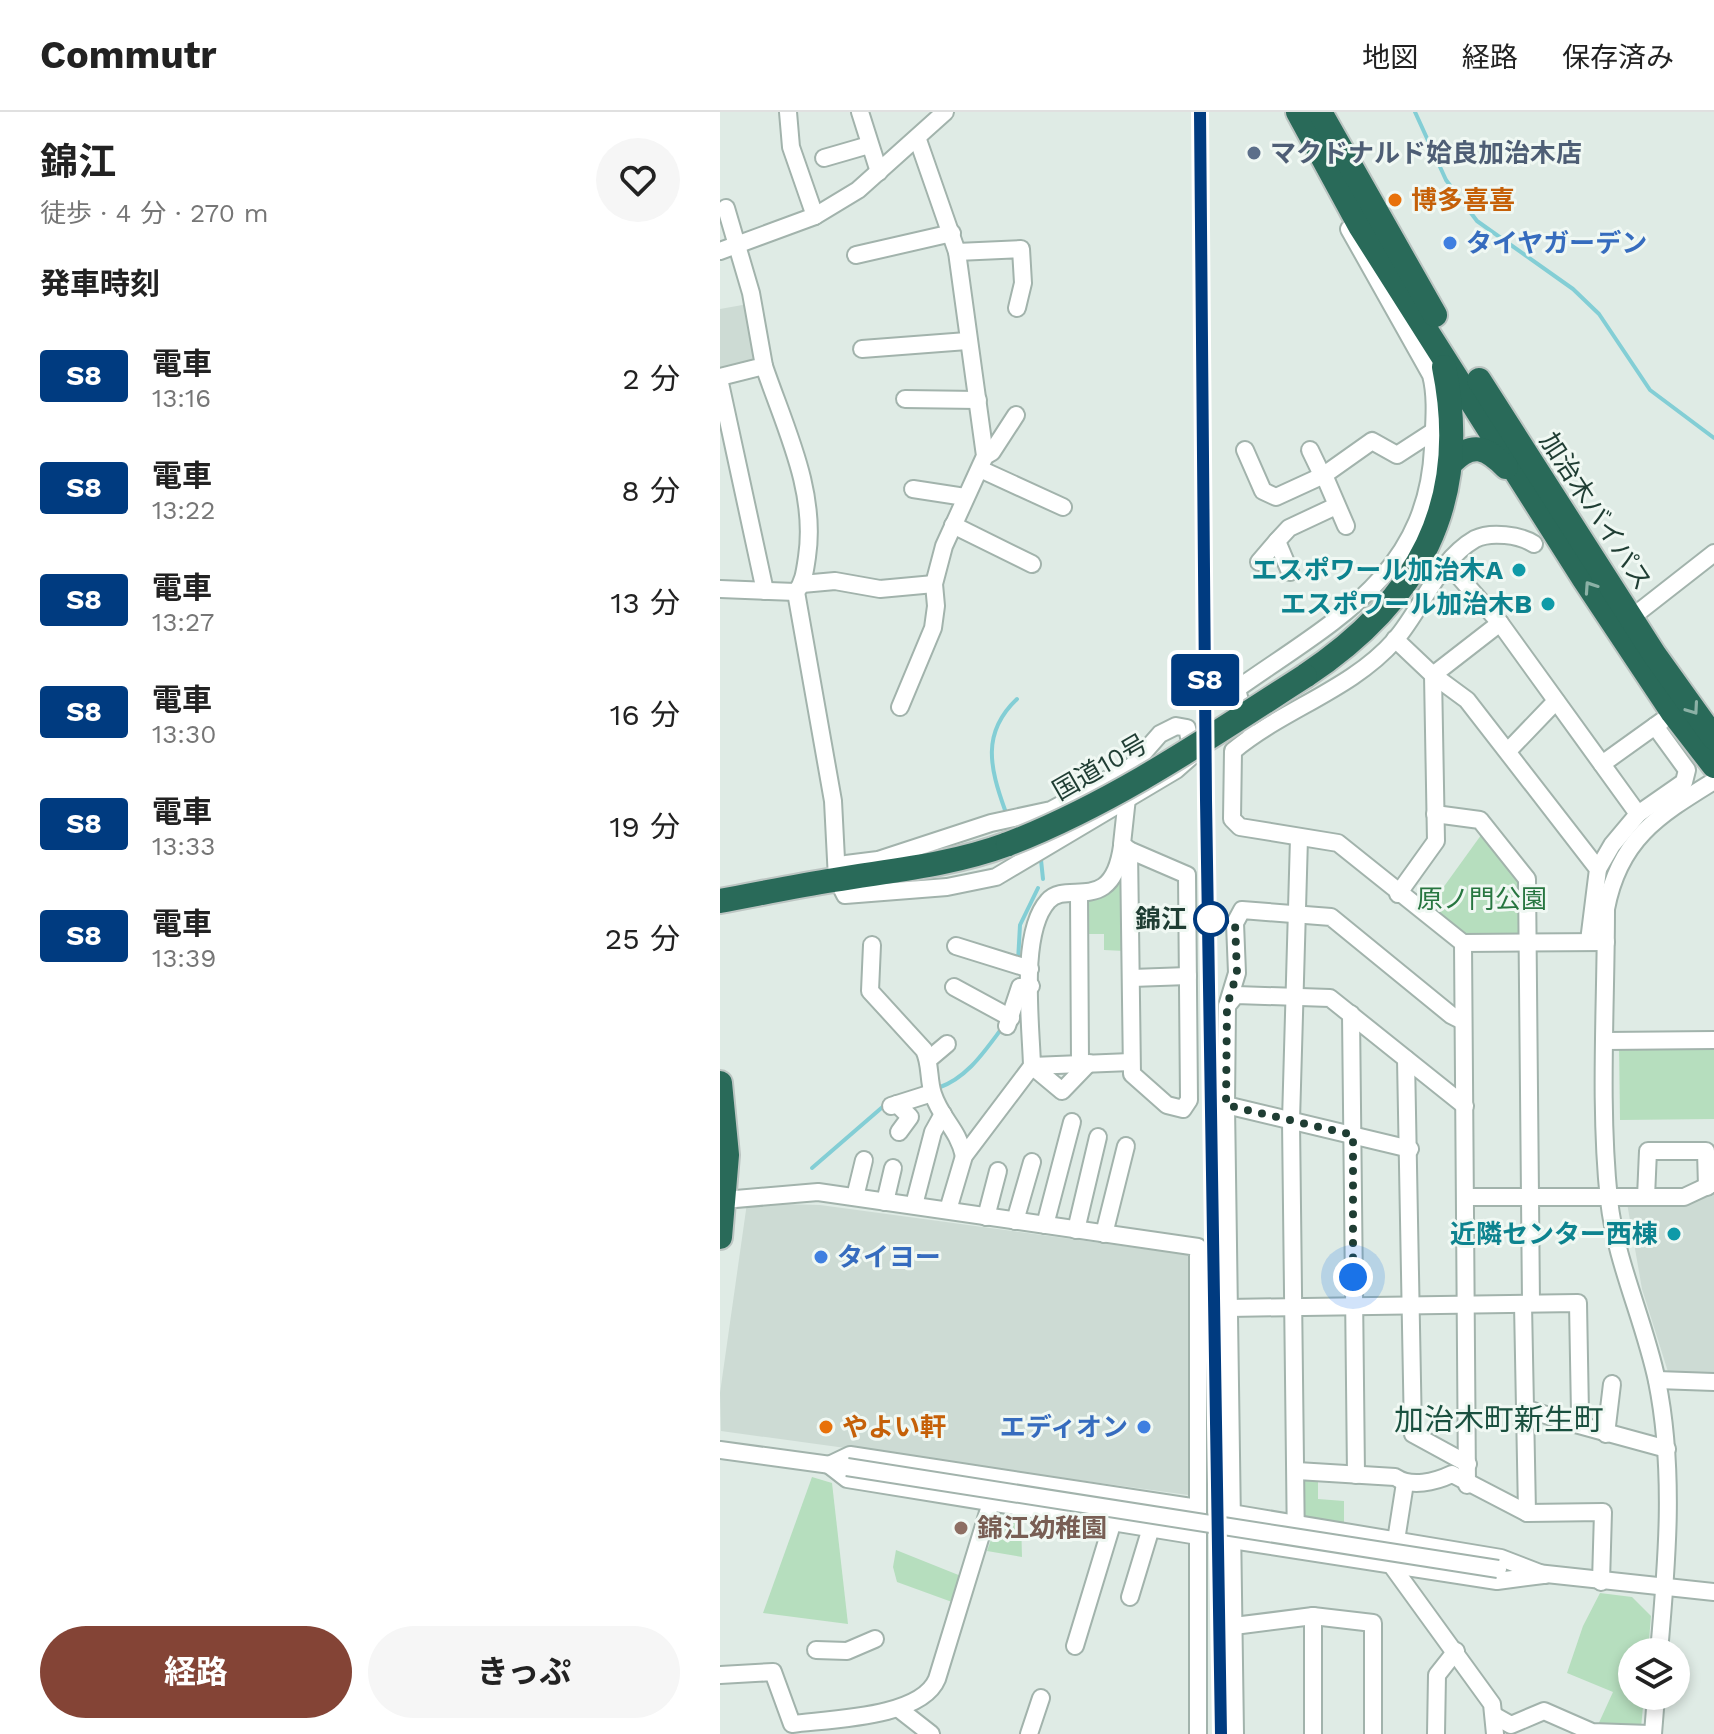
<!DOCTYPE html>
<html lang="ja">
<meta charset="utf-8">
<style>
:root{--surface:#fff;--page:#f6f6f6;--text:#222;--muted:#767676;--line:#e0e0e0;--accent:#844436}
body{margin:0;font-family:"Work Sans","Noto Sans JP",sans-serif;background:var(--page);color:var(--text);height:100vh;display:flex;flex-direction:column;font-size:30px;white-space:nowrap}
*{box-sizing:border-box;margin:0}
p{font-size:26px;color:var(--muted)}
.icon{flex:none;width:44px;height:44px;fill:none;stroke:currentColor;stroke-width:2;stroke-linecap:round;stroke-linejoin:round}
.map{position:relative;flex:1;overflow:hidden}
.drawer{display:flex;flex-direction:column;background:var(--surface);width:720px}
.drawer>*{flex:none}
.badge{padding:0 16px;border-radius:6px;font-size:28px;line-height:52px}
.tools{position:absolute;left:898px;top:1526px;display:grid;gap:16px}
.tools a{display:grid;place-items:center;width:72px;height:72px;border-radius:50%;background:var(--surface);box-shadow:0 4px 12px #0003;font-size:40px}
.you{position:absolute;width:40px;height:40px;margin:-20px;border:6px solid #fff;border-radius:50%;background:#1a73e8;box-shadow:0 0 0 12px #1a73e833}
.map>.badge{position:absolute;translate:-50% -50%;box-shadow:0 0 0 4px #fff}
h2{padding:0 40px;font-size:30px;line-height:72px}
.round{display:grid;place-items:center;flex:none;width:84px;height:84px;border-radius:42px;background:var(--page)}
.overview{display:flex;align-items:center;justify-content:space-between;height:136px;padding:0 40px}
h1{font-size:38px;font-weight:700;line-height:60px}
.cta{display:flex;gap:16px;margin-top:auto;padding:16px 40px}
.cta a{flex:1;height:92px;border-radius:48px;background:var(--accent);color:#fff;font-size:32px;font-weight:700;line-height:92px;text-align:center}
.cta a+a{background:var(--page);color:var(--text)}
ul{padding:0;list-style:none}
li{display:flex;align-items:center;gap:24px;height:112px;padding:0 40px}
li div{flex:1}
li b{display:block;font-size:30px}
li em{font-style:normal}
li .badge{min-width:88px;font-weight:700;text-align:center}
header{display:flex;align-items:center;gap:48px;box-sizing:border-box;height:112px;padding:0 40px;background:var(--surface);border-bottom:2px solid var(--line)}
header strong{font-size:38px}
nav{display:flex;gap:44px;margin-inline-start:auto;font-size:28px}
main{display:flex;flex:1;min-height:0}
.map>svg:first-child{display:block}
.built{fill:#cddbd4}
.green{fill:#b6debe}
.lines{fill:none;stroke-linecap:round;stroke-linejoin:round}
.stream{stroke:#83ced5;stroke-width:4}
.minor-casing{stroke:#a2b3ac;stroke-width:20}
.highway-casing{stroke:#bcc5c2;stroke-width:28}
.minor{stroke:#fff;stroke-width:16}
.highway{stroke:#296a59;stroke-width:24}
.rail{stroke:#59786e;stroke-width:4;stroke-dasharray:16 8;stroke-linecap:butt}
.minor-bridge-casing{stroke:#a2b3ac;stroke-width:20;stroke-linecap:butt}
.highway-bridge-casing{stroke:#bcc5c2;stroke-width:28;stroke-linecap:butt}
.minor-bridge{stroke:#fff;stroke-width:16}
.highway-bridge{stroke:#296a59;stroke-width:24}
.oneway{stroke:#8cb1a6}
.line-casing{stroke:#fff;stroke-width:18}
.line{stroke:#003b80;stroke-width:12}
.walk{stroke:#1f3d33;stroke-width:8;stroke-dasharray:0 14.4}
.service-dot{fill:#5c6f8a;stroke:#f0f8f3;stroke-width:3}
.food-dot{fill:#e8710a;stroke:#f0f8f3;stroke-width:3}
.shop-dot{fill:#3f7fe0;stroke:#f0f8f3;stroke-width:3}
.culture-dot{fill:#0f9aa8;stroke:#f0f8f3;stroke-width:3}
.stop-dot{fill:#fff;stroke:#003b80;stroke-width:4}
.education-dot{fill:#8d6e63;stroke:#f0f8f3;stroke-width:3}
.labels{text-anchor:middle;stroke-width:6;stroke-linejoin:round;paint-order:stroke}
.service-label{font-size:26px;font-weight:bold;fill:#4e5e75;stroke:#f0f8f3;text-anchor:start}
.food-label{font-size:26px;font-weight:bold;fill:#c56008;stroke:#f0f8f3;text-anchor:start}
.shop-label{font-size:26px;font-weight:bold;fill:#366cbe;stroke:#f0f8f3;text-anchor:start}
.street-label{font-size:26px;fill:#1f3d33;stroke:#f0f8f3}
.culture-label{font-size:26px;font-weight:bold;fill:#0d838f;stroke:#f0f8f3;text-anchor:end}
.park-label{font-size:26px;fill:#277640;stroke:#f0f8f3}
.stop-label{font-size:26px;font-weight:bold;fill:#1f3d33;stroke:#f0f8f3;text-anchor:end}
.education-label{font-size:26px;font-weight:bold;fill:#785e54;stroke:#f0f8f3;text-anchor:start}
.quarter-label{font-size:30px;fill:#1a503f;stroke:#f0f8f3}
</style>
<header>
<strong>Commutr</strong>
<nav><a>地図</a><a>経路</a><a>保存済み</a></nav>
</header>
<main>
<section class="drawer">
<div class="overview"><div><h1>錦江</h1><p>徒歩 · 4 分 · 270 m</p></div><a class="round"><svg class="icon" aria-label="heart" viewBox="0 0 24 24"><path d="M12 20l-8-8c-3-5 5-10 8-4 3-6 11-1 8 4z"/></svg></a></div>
<h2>発車時刻</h2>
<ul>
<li><span class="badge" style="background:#003b80;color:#fff">S8</span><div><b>電車</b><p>13:16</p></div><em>2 分</em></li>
<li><span class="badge" style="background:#003b80;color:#fff">S8</span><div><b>電車</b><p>13:22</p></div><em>8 分</em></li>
<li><span class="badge" style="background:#003b80;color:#fff">S8</span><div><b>電車</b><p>13:27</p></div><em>13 分</em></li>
<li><span class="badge" style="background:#003b80;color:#fff">S8</span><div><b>電車</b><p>13:30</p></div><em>16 分</em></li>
<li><span class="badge" style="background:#003b80;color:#fff">S8</span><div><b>電車</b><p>13:33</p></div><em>19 分</em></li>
<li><span class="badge" style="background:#003b80;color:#fff">S8</span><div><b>電車</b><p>13:39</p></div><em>25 分</em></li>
</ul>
<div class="cta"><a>経路</a><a>きっぷ</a></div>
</section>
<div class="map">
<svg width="994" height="1622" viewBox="0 0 994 1622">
<rect width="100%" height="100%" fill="#dfebe5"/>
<!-- built -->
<g class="built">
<polygon points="28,192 40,249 0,257 0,197"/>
<polygon points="994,1080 994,1264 949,1263 922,1177 907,1091 969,1091"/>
<polygon points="27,1091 100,1093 469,1143 468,1383 1,1319 0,1281"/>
</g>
<!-- green -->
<g class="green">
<polygon points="764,719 803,768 801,820 797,826 745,827 707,798"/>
<polygon points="400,761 404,763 405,839 384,838 384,822 363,822 363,790"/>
<polygon points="899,933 994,933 994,1007 900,1008"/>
<polygon points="588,1364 598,1364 598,1387 624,1389 624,1413 588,1408 582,1401 582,1370"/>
<polygon points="92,1365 112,1371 128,1512 43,1501"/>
<polygon points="280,1402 301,1407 302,1445 267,1439"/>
<polygon points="176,1438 241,1464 232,1490 177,1470 173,1455"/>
<polygon points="880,1481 912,1485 931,1504 928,1540 912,1540 912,1584 924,1584 921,1616 877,1615 893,1580 847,1561 863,1514"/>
</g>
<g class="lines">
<!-- stream -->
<g class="stream">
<polyline points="695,0 726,68 757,109 853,177 879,202 930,278 994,326"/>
<path d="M285 698C270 656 261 621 297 587"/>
<polyline points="321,748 323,767"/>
<polyline points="298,849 300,813 318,776"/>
<path d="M218 976C247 966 264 940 282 916"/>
<polyline points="92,1056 166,992"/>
</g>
<!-- minor casing -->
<g class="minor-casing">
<g id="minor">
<polyline points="68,0 71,35 95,104"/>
<polyline points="140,0 159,60"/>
<polyline points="104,46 149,33"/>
<polyline points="0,139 95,104 138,78 225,0"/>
<polyline points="237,140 301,137 303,171 297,196"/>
<polyline points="136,143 232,121"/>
<polyline points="142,237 247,229"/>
<path d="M44 254C65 316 97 379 87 445 85 458 84 470 76 480L113 689 117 767"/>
<polyline points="0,265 44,254 31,181 6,96"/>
<polyline points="0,271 45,479"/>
<polyline points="185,287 258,288"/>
<polyline points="525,338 543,379 556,385 604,363 652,329 677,343 714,319"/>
<polyline points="590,338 602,363"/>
<polyline points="265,344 272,340 296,303"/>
<polyline points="260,357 343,395"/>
<polyline points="604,363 626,414"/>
<polyline points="193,377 245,385"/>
<polyline points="233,413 312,452"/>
<path d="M814 432C800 423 771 419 755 427 717 449 703 496 675 528 631 578 563 597 513 639L512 707 520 715 618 731 743 831 886 830"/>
<polyline points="539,450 557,429"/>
<polyline points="727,451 780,511 918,702 892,733 878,757"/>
<polyline points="570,460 557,429 569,416 616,394"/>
<polyline points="82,472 115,469 160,477 214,472"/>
<polyline points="0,477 76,480"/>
<polyline points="911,506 994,441"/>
<polyline points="675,527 713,563 747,588 878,757 869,829"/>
<polyline points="713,563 780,511"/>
<polyline points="180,595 213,516 216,494 214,472 224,434 265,344 237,140 198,28"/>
<path d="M526 613 517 577C610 511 707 465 713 336 714 312 717 286 711 263L629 117"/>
<polygon points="456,614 467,616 473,643 456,658 276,765 227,775 125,783 117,767 126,752 158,748 271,711 331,698 412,654 440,622"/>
<polyline points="788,639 836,589"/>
<polyline points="882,652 942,609"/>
<polyline points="407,686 402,732 409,738"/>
<polyline points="715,702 760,708 807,767 811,1191"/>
<polyline points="918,702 964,670 967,658 935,614"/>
<path d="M402 734C392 805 347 767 328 789 299 821 311 912 312 954L411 950"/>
<polygon points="409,738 467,763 469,988 463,997 447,993 412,962"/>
<polyline points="678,782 716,729 713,563"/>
<polyline points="359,784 360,951"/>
<polyline points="743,831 747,1373"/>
<path d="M152 833 150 879 204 938C211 952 208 967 213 982 221 1007 238 1017 244 1044"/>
<polyline points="236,834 310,857"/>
<polyline points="412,866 468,864"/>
<polyline points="234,875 291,906"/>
<polyline points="507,894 516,883 610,886 745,994"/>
<polyline points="631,902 636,1363"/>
<polyline points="287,914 300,875 311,874"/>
<polyline points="885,929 994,928"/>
<polyline points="686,947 693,1322 748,1352"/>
<polyline points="208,948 227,932"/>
<polyline points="177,992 190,1005 179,1020"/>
<polyline points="506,993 690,1037"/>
<polyline points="171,994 212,981"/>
<polyline points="135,1085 144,1048"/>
<polyline points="746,1085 964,1085 994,1071"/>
<polyline points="926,1085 928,1039 986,1039 987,1075"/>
<polyline points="4,1088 98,1080 478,1135 478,1622"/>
<polyline points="165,1090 173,1056"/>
<polyline points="194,1093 213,1020 223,1002"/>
<polyline points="228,1098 244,1044 312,954 342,979 369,951"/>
<polyline points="266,1105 278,1059"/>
<polyline points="295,1109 312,1050"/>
<polyline points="325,1113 352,1010"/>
<polyline points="356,1118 378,1025"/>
<polyline points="384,1122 406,1034"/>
<polyline points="803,1192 807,1401"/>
<polyline points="508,1196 858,1191 860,1302 848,1310 947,1337"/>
<polyline points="937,1268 994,1270"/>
<polyline points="807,1297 848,1310"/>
<polyline points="886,1322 892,1272"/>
<polyline points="0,1338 118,1354"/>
<path d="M577 1359 675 1365C691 1376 715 1370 732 1362L807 1401 883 1400 881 1470"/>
<polyline points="685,1371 672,1454 772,1592 775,1622"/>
<polyline points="511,1401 781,1446 825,1463"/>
<polyline points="478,1424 127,1367 109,1353 130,1343 478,1396"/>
<polyline points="512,1428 777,1469 823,1463"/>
<polyline points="576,1437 571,1009 579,726"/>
<polyline points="817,1461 994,1480"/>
<polyline points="410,1485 434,1406"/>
<polyline points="593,1504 593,1622"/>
<polyline points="514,1514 593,1504 653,1511 653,1622"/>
<polyline points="355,1534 393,1409"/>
<polyline points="96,1538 127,1539 155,1527"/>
<path d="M939 1540C947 1450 955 1358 937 1269 924 1207 896 1151 889 1088 879 994 886 892 886 797 899 728 937 704 994 669"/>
<path d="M0 1563 53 1560 72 1612C109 1607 201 1606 217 1567L273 1384"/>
<polyline points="179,1597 211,1622"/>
<polyline points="775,1604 791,1613 824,1599 872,1620 930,1622"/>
<polyline points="309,1622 321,1586"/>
<polyline points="515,1622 506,993 507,894 517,861 515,811 522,798 611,805 731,903 743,909"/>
<polyline points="716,1622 717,1563 736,1539"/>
<polyline points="933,1622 936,1584"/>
</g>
</g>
<!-- highway casing -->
<g class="highway-casing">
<g id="highway">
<polyline points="578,0 640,114 864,467 953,601 994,654"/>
<polyline points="600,0 715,203"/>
<polyline points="759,268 934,542 994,626"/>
<path d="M732 350C753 329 767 336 786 355"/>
<path d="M585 564C698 489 752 392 724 255"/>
<path d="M0 789C38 782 76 774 114 768 174 758 231 753 288 732"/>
<polyline points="0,971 7,1043 0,1125"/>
</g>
</g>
<!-- minor -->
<use href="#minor" class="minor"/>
<!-- highway -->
<use href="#highway" class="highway"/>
<!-- rail -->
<polyline class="rail" points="480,0 486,688 501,1622"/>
<!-- minor-bridge casing -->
<g class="minor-bridge-casing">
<polyline id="minor-bridge" points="127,1355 778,1457"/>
</g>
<!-- highway-bridge casing -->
<g class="highway-bridge-casing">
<path id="highway-bridge" d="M288 732C394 691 490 625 585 564"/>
</g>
<!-- minor-bridge -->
<use href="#minor-bridge" class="minor-bridge"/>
<!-- highway-bridge -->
<use href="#highway-bridge" class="highway-bridge"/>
</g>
<!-- one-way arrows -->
<defs><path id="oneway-chevron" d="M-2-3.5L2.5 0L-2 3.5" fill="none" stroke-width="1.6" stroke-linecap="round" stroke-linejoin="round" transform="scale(2)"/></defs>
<g class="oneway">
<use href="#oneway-chevron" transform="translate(870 475) rotate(-124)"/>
<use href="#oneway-chevron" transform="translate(973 597) rotate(55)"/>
</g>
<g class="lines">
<!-- line casing -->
<g class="line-casing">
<polyline id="line" points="480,0 486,688 501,1622"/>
</g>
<!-- line -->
<use href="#line" class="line"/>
<!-- walk -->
<polyline class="walk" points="491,807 515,811 517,861 507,894 506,993 633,1023 633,1165"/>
</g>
<!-- markers -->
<circle class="service-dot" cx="534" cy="41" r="8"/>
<g class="food-dot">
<circle cx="675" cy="88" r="8"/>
<circle cx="106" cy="1315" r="8"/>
</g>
<g class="shop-dot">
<circle cx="730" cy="131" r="8"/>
<circle cx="101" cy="1145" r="8"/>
<circle cx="424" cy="1315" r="8"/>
</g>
<g class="culture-dot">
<circle cx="799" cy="458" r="8"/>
<circle cx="828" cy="492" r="8"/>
<circle cx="954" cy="1122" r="8"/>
</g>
<circle class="stop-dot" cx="491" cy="807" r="16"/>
<circle class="education-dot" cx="241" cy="1416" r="8"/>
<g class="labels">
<!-- service labels -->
<g class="service-label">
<text x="550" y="50">マクドナルド姶良加治木店</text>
</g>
<!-- food labels -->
<g class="food-label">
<text x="691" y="97">博多喜喜</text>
<text x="122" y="1324">やよい軒</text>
</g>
<!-- shop labels -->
<g class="shop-label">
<text x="746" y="140">タイヤガーデン</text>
<text x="117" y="1154">タイヨー</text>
<text x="408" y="1324" text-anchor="end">エディオン</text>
</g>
<!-- street labels -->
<g class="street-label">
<text transform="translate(876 399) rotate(57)" y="9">加治木バイパス</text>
<text transform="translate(380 655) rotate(-30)" y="9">国道10号</text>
</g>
<!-- culture labels -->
<g class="culture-label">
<text x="783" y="467">エスポワール加治木A</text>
<text x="812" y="501">エスポワール加治木B</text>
<text x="938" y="1131">近隣センター西棟</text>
</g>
<!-- park labels -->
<g class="park-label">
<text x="762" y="796">原ノ門公園</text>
</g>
<!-- stop labels -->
<g class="stop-label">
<text x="467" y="816">錦江</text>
</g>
<!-- education labels -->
<g class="education-label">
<text x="257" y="1425">錦江幼稚園</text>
</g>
<!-- quarter labels -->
<g class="quarter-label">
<text x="779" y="1318">加治木町新生町</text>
</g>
</g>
</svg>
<div class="tools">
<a><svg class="icon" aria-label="layers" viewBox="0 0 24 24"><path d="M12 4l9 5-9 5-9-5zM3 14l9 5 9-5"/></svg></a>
</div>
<div class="you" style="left:633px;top:1165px"></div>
<b class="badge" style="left:485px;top:568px;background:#003b80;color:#fff">S8</b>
</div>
</main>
